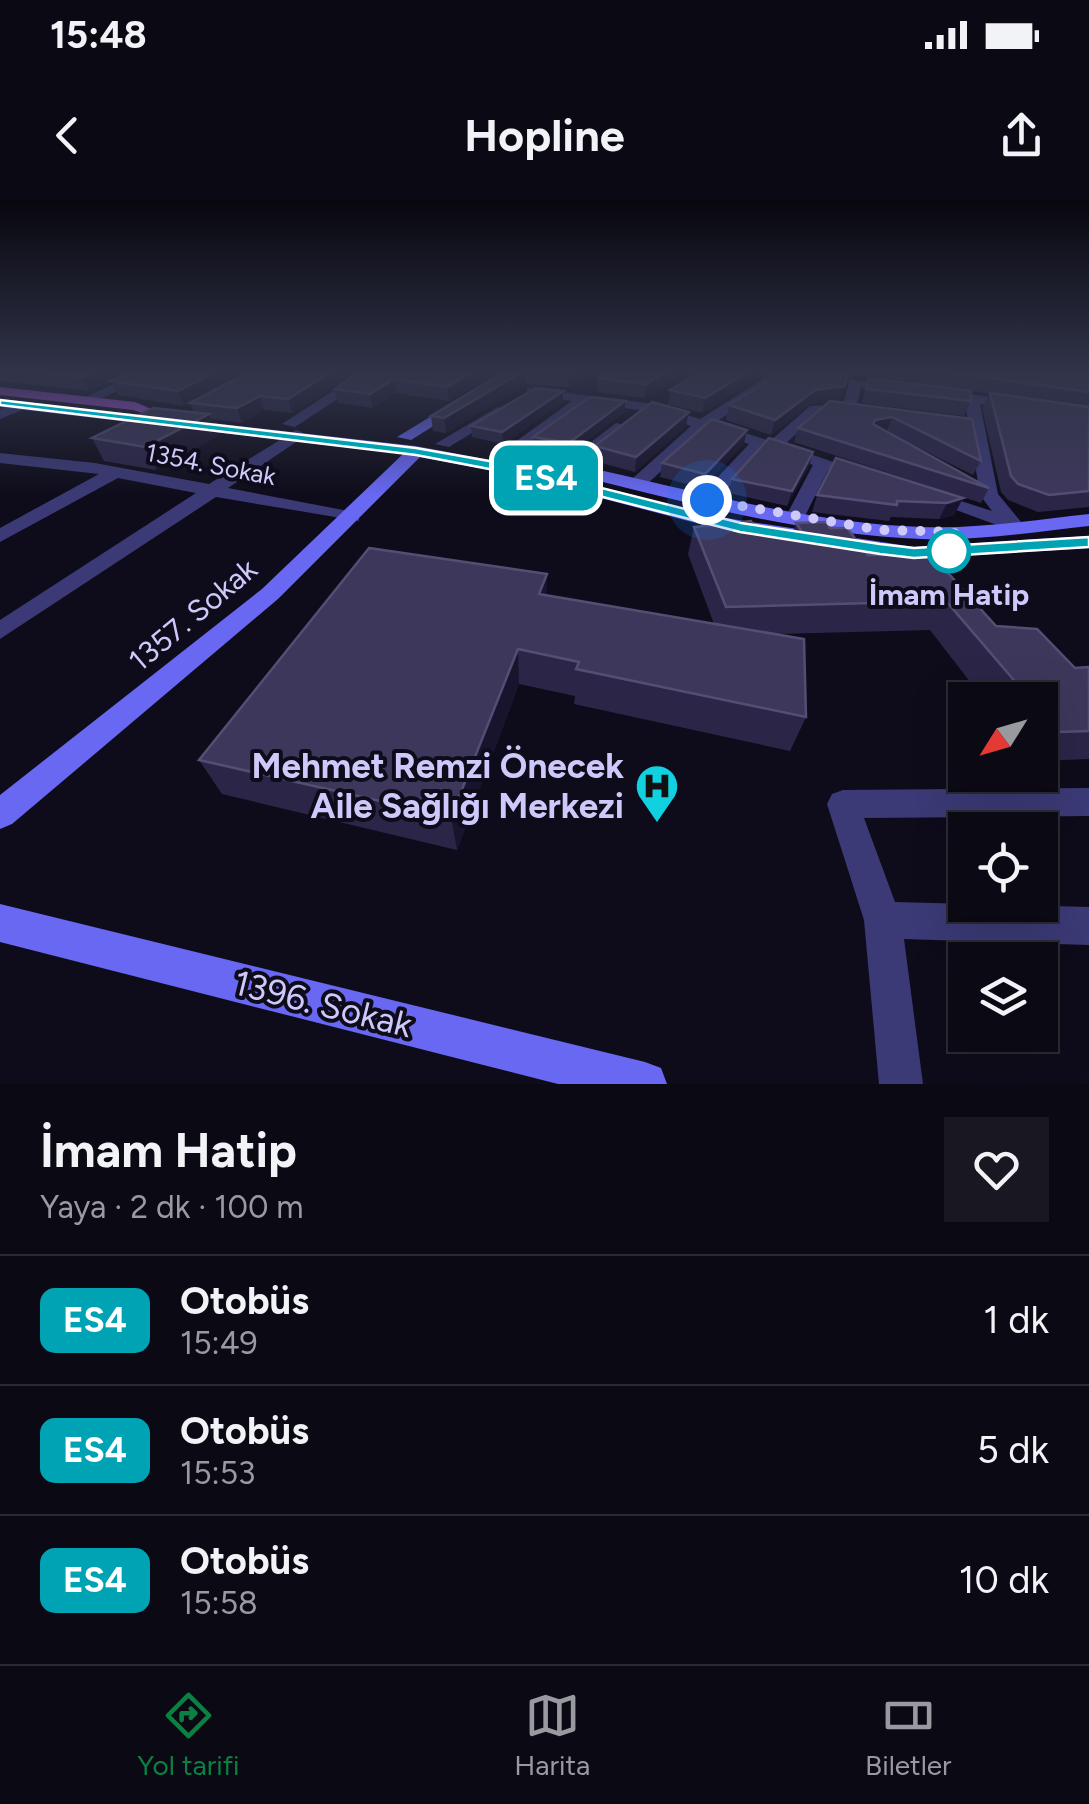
<!DOCTYPE html>
<html lang="tr">
<meta charset="utf-8">
<style>
:root{--surface:#0a0914;--page:#181722;--text:#f1f3f6;--muted:#999aa0;--line:#2a2a34;--accent:#0b8043}
body{margin:0;font-family:Figtree,sans-serif;background:var(--page);color:var(--text);height:100vh;display:flex;flex-direction:column;font-size:38px;white-space:nowrap}
*{box-sizing:border-box;margin:0}
p{font-size:32px;color:var(--muted)}
.icon{flex:none;width:55px;height:55px;fill:none;stroke:currentColor;stroke-width:2;stroke-linecap:round;stroke-linejoin:round}
.map{position:relative;height:884px;overflow:hidden}
.drawer{display:flex;flex-direction:column;background:var(--surface);flex:1}
.drawer>*{flex:none}
.badge{padding:0 20px;border-radius:15px;font-size:35px;line-height:65px}
.needle{width:65px;rotate:233deg}
.tools{position:absolute;left:948px;top:482px;display:grid;gap:20px}
.tools a{display:grid;place-items:center;width:110px;height:110px;border-radius:0px;background:var(--surface);box-shadow:0 10px 40px #0002,0 0 0 2px var(--line);font-size:50px}
.you{position:absolute;width:50px;height:50px;margin:-25px;border:8px solid #fff;border-radius:50%;background:#1a73e8;box-shadow:0 0 0 15px #1a73e833}
.map>.badge{position:absolute;translate:-50% -50%;box-shadow:0 0 0 5px #fff}
.round{display:grid;place-items:center;flex:none;width:105px;height:105px;border-radius:0px;background:var(--page)}
.head{display:flex;align-items:center;justify-content:space-between;height:170px;padding:0 40px}
h1{font-size:48px;font-weight:700;line-height:75px}
ul{padding:0;list-style:none}
li{display:flex;align-items:center;gap:30px;height:130px;padding:0 40px;border-top:2px solid var(--line)}
li div{flex:1}
li b{display:block;font-size:38px}
li em{font-style:normal}
li .badge{min-width:110px;font-weight:700;text-align:center}
.status{display:flex;justify-content:space-between;align-items:center;height:70px;padding:0 50px;background:var(--surface);direction:ltr}
.status svg{height:28px;fill:currentColor}
header{display:flex;justify-content:space-between;align-items:center;height:130px;padding:0 40px;background:var(--surface);font-size:45px;font-weight:700}
.tabs{display:flex;justify-content:space-around;align-items:center;height:140px;border-top:2px solid var(--line);background:var(--surface);font-size:28px;color:var(--muted)}
.tabs a{display:grid;justify-items:center;gap:5px}
.tabs .current{color:var(--accent)}
.map>svg:first-child{display:block}
.lines{fill:none;stroke-linecap:round;stroke-linejoin:round}
.street{fill:#3b3a76;fill-rule:evenodd}
.secondary{fill:#6868f3;fill-rule:evenodd}
.primary{fill:#b559f2;fill-rule:evenodd}
.wall{fill:#2b2648}
.shaded-wall{fill:#18142d}
.building{fill:#3d385b;stroke:#544e74;stroke-width:2.5}
.line{fill:#00a3b4;stroke:#fff;stroke-width:2.5}
.walk{stroke:#cec9fb;stroke-width:10;stroke-dasharray:0 18}
.stop-dot{fill:#fff;stroke:#00a3b4;stroke-width:5}
.labels{text-anchor:middle;stroke-width:8;stroke-linejoin:round;paint-order:stroke}
.far-street-label{font-size:25px;fill:#cec9fb;stroke:#0e0c1a}
.stop-label{font-size:30px;font-weight:bold;fill:#cec9fb;stroke:#0e0c1a}
.street-label{font-size:30px;fill:#cec9fb;stroke:#0e0c1a}
.near-poi-label{font-size:35px;font-weight:bold;fill:#cec9fb;stroke:#0e0c1a;text-anchor:end}
.near-street-label{font-size:35px;fill:#cec9fb;stroke:#0e0c1a}
</style>
<div class="status"><b>15:48</b><svg viewBox="0 0 49 12"><path d="M0 12V9h3v3zM5 12V6h3v6zM10 12V3h3v9zM15 12V0h3v12zM26 1h20v11H26zM47 4h2v5h-2z"/></svg></div>
<header><svg class="icon" aria-label="back" viewBox="0 0 24 24"><path d="M15 5l-7 7 7 7"/></svg>Hopline<svg class="icon" aria-label="share" viewBox="0 0 24 24"><path d="M12 15V3M7 8l5-5 5 5M5 13v7h14v-7"/></svg></header>
<div class="map">
<svg width="1089" height="884" viewBox="0 0 1089 884">
<rect width="100%" height="100%" fill="#0e0c1a"/>
<g class="lines">
<!-- street -->
<g class="street">
<polygon points="140,172 158,172 91,203 79,200"/>
<polygon points="362,172 378,172 295,227 282,224"/>
<polygon points="766,172 779,172 770,187 714,223 770,241 810,206 843,204 850,179 908,189 901,193 861,187 857,204 864,208 862,211 819,213 784,245 874,276 865,281 828,270 803,320 796,322 786,316 813,265 763,249 714,304 700,304 700,296 749,244 705,230 644,287 632,287 632,279 691,226 645,211 588,203 511,259 497,255 572,201 527,194 527,188 647,203 700,219 760,181"/>
<polygon points="940,190 1089,211 1089,219 980,204 998,294 1022,323 1019,328 1005,328 918,296 927,290 992,311 980,295 965,202 935,197 933,194"/>
<polygon points="17,203 24,207 22,210 0,219 0,209"/>
<polygon points="498,207 505,211 503,214 449,247 435,244"/>
<polygon points="616,223 629,226 573,273 561,273 561,265"/>
<polygon points="296,230 302,232 302,238 228,288 359,313 359,321 216,297 0,439 0,420 196,293 118,278 0,342 0,328 99,274 0,263 0,253 95,263 209,284"/>
<polygon points="1089,588 1089,616 864,618 895,702 1089,707 1089,745 904,739 923,884 879,884 864,720 827,604 832,594 843,590"/>
</g>
<!-- secondary -->
<g class="secondary">
<polygon points="504,172 520,172 411,240 397,237"/>
<polygon points="0,199 416,246 506,263 719,317 914,347 1089,336 1089,348 914,359 719,329 505,273 420,257 278,399 12,624 0,629 0,595 262,389 403,254 0,207"/>
<path d="M576 265C690 289 804 323 922 327 978 329 1034 320 1089 314V326C1034 332 978 341 922 339 803 335 685 302 570 274L567 270Z"/>
<polygon points="0,704 645,862 661,868 667,884 558,884 0,742"/>
</g>
<!-- primary -->
<polygon class="primary" points="0,187 135,202 156,211 149,215 133,210 0,195"/>
</g>
<!-- wall -->
<g class="wall">
<polygon points="0,172 246,172 184,206 118,195 111,181 89,191 0,181"/>
<polygon points="356,172 292,213 264,210 242,223 211,219 218,236 156,270 104,261 92,238 194,213 190,203"/>
<polygon points="359,172 496,172 449,201 396,193 373,208 338,203 335,189"/>
<polygon points="504,172 598,172 569,187 526,184 446,233 433,231 431,216"/>
<polygon points="687,172 644,198 597,192 598,178"/>
<polygon points="698,172 761,172 757,178 702,213 668,204 670,190"/>
<polygon points="777,172 1089,172 1089,307 1038,312 1008,300 1001,292 982,208 990,193 1024,198 856,174 846,180 840,200 833,201 972,219 981,261 973,275 885,231 989,288 981,303 794,242 798,228 829,202 810,204 771,235 726,220 729,205 776,176"/>
<polygon points="869,178 971,201 964,216 862,203"/>
<polygon points="563,191 563,202 503,244 472,237 471,226"/>
<polygon points="625,201 625,212 569,254 533,248 533,237"/>
<polygon points="686,226 635,272 594,261 595,246"/>
<polygon points="744,244 702,288 660,277 662,263"/>
<polygon points="813,252 809,266 787,306 728,293 732,279"/>
<polygon points="817,295 963,298 954,315 939,319 891,317 889,321 812,312"/>
<polygon points="796,323 830,328 868,355 996,426 1075,468 1089,467 1089,559 1040,561 1040,500 984,500 930,430 777,434 806,517 790,551 574,504 575,496 519,484 457,650 222,594 199,560 547,374 547,395 714,424 688,354 694,327 758,334 793,333"/>
</g>
<!-- shaded-wall -->
<g class="shaded-wall">
<polygon points="93,172 130,172 89,191 82,177"/>
<polygon points="216,172 246,172 184,206 178,191"/>
<polygon points="331,172 356,172 292,213 288,199"/>
<polygon points="472,172 496,172 449,201 447,187"/>
<polygon points="522,172 526,172 526,184 446,233 444,218"/>
<polygon points="572,172 598,172 569,187 570,173"/>
<polygon points="666,172 687,172 644,198 646,184"/>
<polygon points="748,172 761,172 757,178 702,213 705,198"/>
<polygon points="847,172 856,172 844,181"/>
<polygon points="394,179 396,193 373,208 370,194"/>
<polygon points="845,186 840,200 810,204 771,235 775,220 815,190"/>
<polygon points="563,191 563,202 503,244 502,232"/>
<polygon points="260,196 264,210 242,223 237,208"/>
<polygon points="625,201 625,212 569,254 569,243"/>
<polygon points="689,212 686,226 635,272 636,257"/>
<polygon points="209,214 218,236 156,270 145,247"/>
<polygon points="892,217 887,231 870,233 875,220"/>
<polygon points="747,230 744,244 702,288 705,274"/>
<polygon points="813,252 809,266 787,306 792,291"/>
<polygon points="963,298 954,315 939,319 947,303"/>
<polygon points="547,374 547,408 539,394"/>
<polygon points="518,449 519,484 457,650 451,617"/>
</g>
<!-- building -->
<g class="building">
<polygon points="39,172 93,172 82,177"/>
<polygon points="130,172 216,172 178,191 111,181"/>
<polygon points="249,172 331,172 288,199 260,196 237,208 190,203"/>
<polygon points="359,172 472,172 447,187 394,179 370,194 335,189"/>
<polygon points="504,172 522,172 444,218 431,216"/>
<polygon points="607,172 666,172 646,184 598,178"/>
<polygon points="699,172 748,172 705,198 670,190"/>
<polygon points="777,172 848,172 845,186 815,190 775,220 729,205 776,176"/>
<polygon points="946,172 1064,172 1089,175 1089,192"/>
<polygon points="869,178 971,191 971,201 866,189"/>
<polygon points="536,188 563,191 502,232 471,226"/>
<polygon points="990,193 1089,207 1089,291 1049,295 1018,284 1011,276"/>
<polygon points="590,197 625,201 569,243 533,237"/>
<polygon points="830,201 972,219 981,261 892,217 875,220 873,224 989,288 798,228"/>
<polygon points="652,202 689,212 636,257 595,246"/>
<polygon points="153,208 209,214 145,247 92,238"/>
<polygon points="712,219 747,230 705,274 662,263"/>
<polygon points="769,238 813,252 792,291 732,279"/>
<polygon points="836,258 963,298 947,303 897,301 897,305 817,295"/>
<polygon points="751,321 758,334 803,333 796,323 826,322 830,328 847,328 868,355 931,354 996,426 1037,429 1075,468 1089,467 1089,531 1058,532 1040,511 1040,500 1031,500 946,401 726,407 694,327"/>
<polygon points="369,348 547,374 539,394 804,439 806,517 576,469 579,462 518,449 451,617 199,560"/>
</g>
<!-- sky -->
<linearGradient id="sky" x2="0" y2="1"><stop stop-color="#08070e"/><stop offset="0.58" stop-color="#303449"/><stop offset="1" stop-color="#303449" stop-opacity="0"/></linearGradient>
<rect width="1089" height="296" fill="url(#sky)"/>
<!-- line -->
<polygon class="line" points="0,200 416,248 506,264 741,323 880,344 914,348 1089,337 1089,347 914,358 880,354 740,332 505,272 416,255 0,205"/>
<g class="lines">
<!-- walk -->
<polyline class="walk" points="707,300 880,330 955,332 949,351"/>
</g>
<!-- icons -->
<defs>
<g id="hospital-pin" transform="scale(2.25)"><path d="M0 17L-7.5 6A9.5 9.5 0 1 1 7.5 6Z" fill="#11d0df" stroke="#0e0c1a"/><path d="M-5-5h3v3.5h4V-5h3V5h-3V1.5h-4V5h-3Z" fill="#111"/></g>
</defs>
<g fill-rule="evenodd">
<use href="#hospital-pin" x="657" y="586"/>
</g>
<!-- markers -->
<circle class="stop-dot" cx="949" cy="351" r="20"/>
<g class="labels">
<!-- far-street labels -->
<g class="far-street-label">
<text transform="translate(211 264) rotate(11)" y="9">1354. Sokak</text>
</g>
<!-- stop labels -->
<g class="stop-label">
<text x="949" y="405">İmam Hatip</text>
</g>
<!-- street labels -->
<g class="street-label">
<text transform="translate(193 415) rotate(-40)" y="10">1357. Sokak</text>
</g>
<!-- near-poi labels -->
<g class="near-poi-label">
<text x="624" y="578">Mehmet Remzi Önecek<tspan x="624" dy="40">Aile Sağlığı Merkezi</tspan></text>
</g>
<!-- near-street labels -->
<g class="near-street-label">
<text transform="translate(323 804) rotate(14)" y="12">1396. Sokak</text>
</g>
</g>
</svg>
<div class="tools">
<a><svg class="needle" viewBox="-14 -14 28 28"><path d="M0-13l5 13h-10z" fill="#e53935"/><path d="M0 13l5-13h-10z" fill="#999aa0"/></svg></a>
<a><svg class="icon" aria-label="locate" viewBox="0 0 24 24"><circle cx="12" cy="12" r="6"/><path d="M12 2v4M12 18v4M2 12h4M18 12h4"/></svg></a>
<a><svg class="icon" aria-label="layers" viewBox="0 0 24 24"><path d="M12 4l9 5-9 5-9-5zM3 14l9 5 9-5"/></svg></a>
</div>
<div class="you" style="left:707px;top:300px"></div>
<b class="badge" style="left:546px;top:278px;background:#00a3b4;color:#fff">ES4</b>
</div>
<section class="drawer">
<div class="head"><div><h1>İmam Hatip</h1><p>Yaya · 2 dk · 100 m</p></div><a class="round"><svg class="icon" aria-label="heart" viewBox="0 0 24 24"><path d="M12 20l-8-8c-3-5 5-10 8-4 3-6 11-1 8 4z"/></svg></a></div>
<ul>
<li><span class="badge" style="background:#00a3b4;color:#fff">ES4</span><div><b>Otobüs</b><p>15:49</p></div><em>1 dk</em></li>
<li><span class="badge" style="background:#00a3b4;color:#fff">ES4</span><div><b>Otobüs</b><p>15:53</p></div><em>5 dk</em></li>
<li><span class="badge" style="background:#00a3b4;color:#fff">ES4</span><div><b>Otobüs</b><p>15:58</p></div><em>10 dk</em></li>
</ul>
</section>
<nav class="tabs">
<a class="current"><svg class="icon" aria-label="directions" viewBox="0 0 24 24"><path d="M12 3l9 9-9 9-9-9zM9 14v-3h6M13 9l2 2-2 2"/></svg>Yol tarifi</a>
<a><svg class="icon" aria-label="map" viewBox="0 0 24 24"><path d="M3 6l6-2 6 2 6-2v14l-6 2-6-2-6 2zM9 4v14M15 6v14"/></svg>Harita</a>
<a><svg class="icon" aria-label="tickets" viewBox="0 0 24 24"><path d="M3 7h18v10H3zM15 7v10"/></svg>Biletler</a>
</nav>
